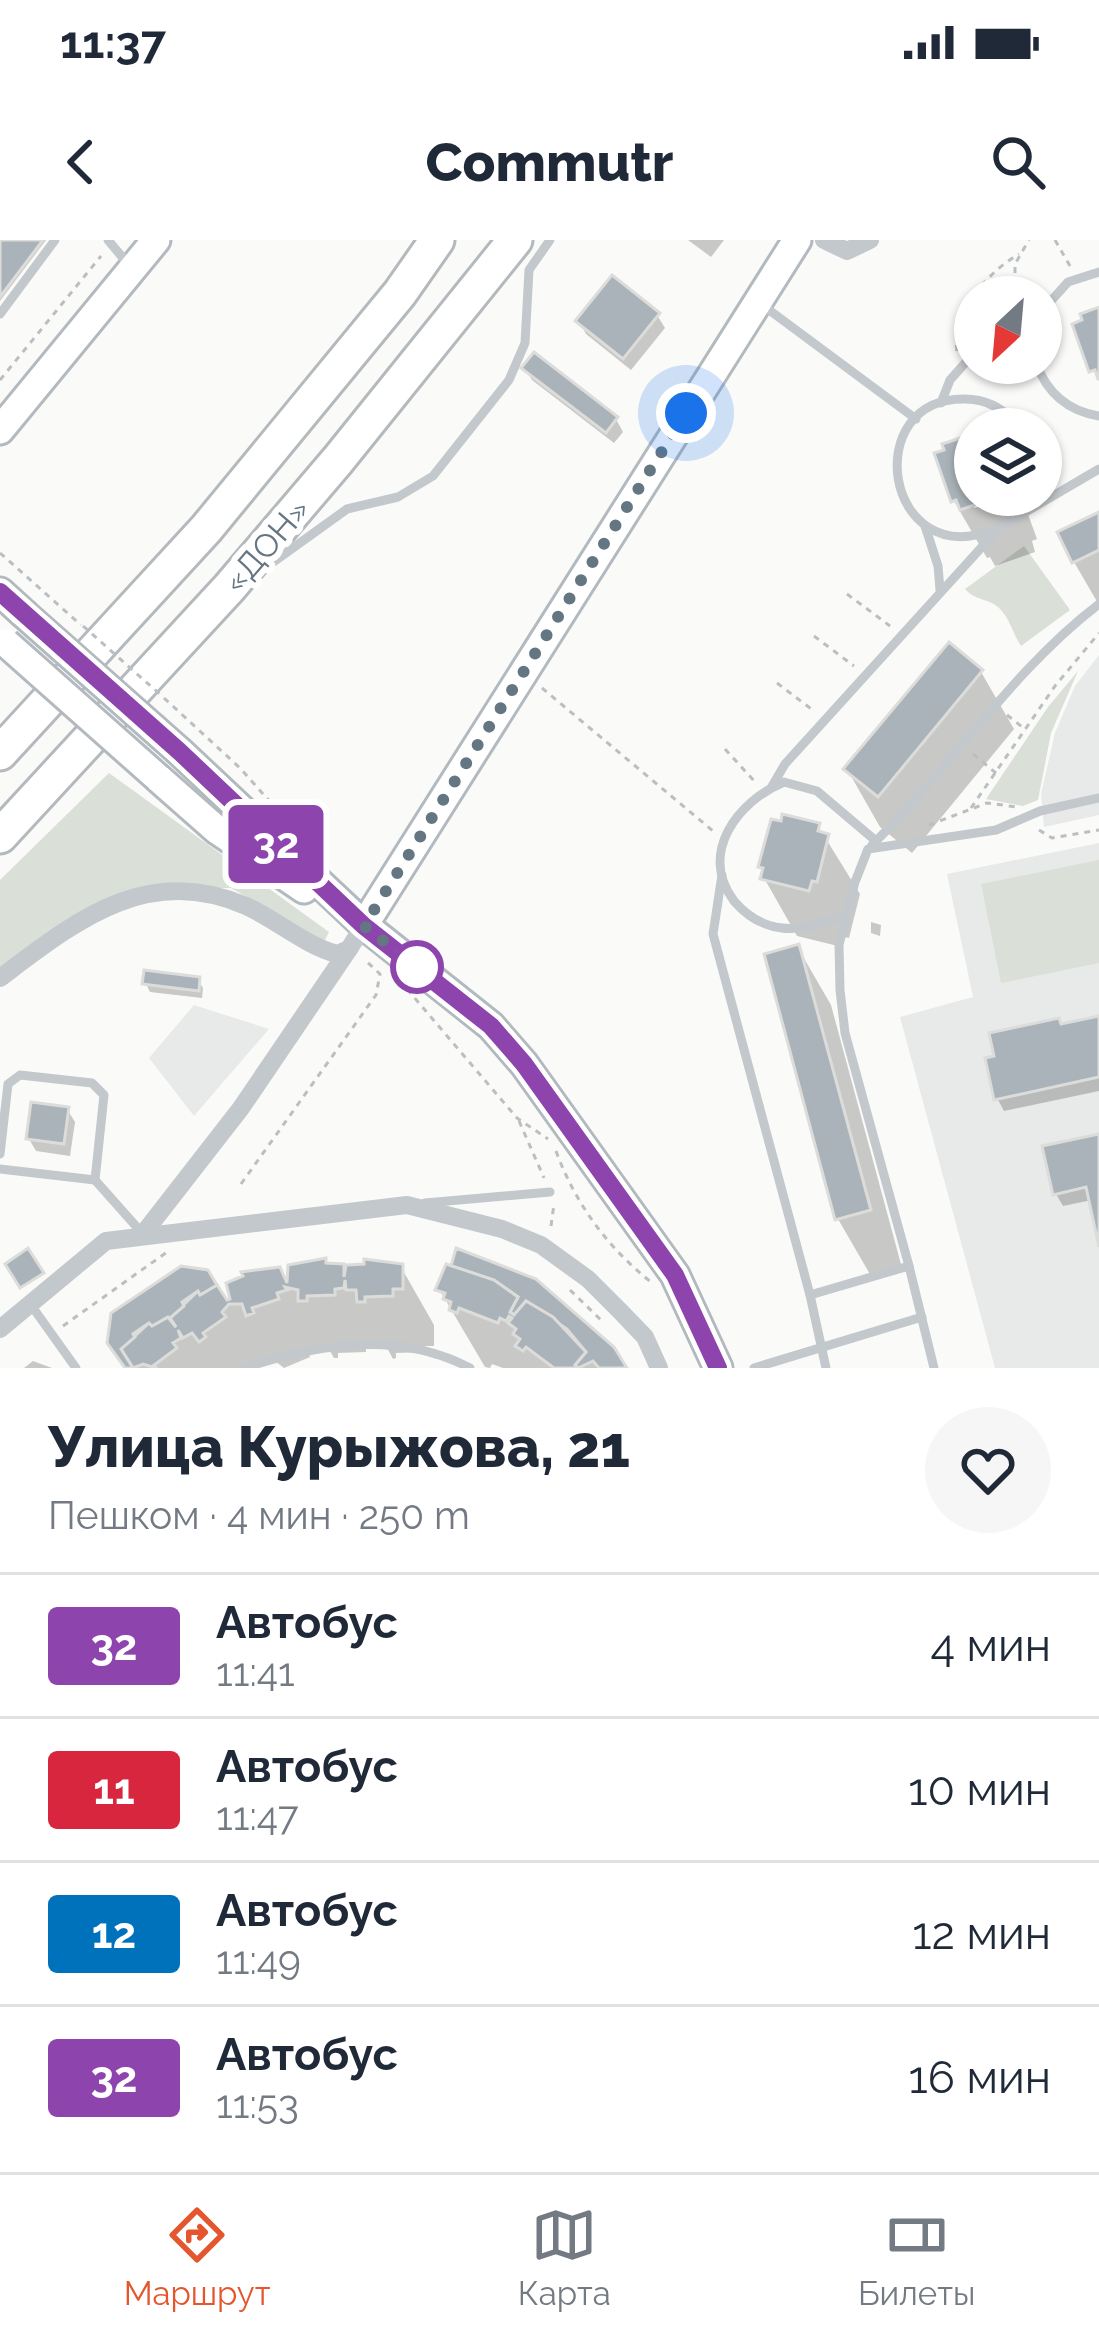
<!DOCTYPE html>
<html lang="ru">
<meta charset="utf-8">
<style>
:root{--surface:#fff;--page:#f6f6f7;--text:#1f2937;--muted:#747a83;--line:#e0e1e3;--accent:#e4572e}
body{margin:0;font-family:Raleway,sans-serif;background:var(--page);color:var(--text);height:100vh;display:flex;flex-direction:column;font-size:45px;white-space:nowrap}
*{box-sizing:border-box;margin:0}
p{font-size:39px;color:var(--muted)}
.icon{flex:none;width:66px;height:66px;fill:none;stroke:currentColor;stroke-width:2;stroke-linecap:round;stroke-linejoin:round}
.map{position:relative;height:1128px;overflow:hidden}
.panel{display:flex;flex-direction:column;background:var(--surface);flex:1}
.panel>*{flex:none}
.badge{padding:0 24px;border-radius:9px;font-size:42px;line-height:78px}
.needle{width:78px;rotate:206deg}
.fabs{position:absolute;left:954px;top:36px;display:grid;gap:24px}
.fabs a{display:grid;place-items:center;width:108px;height:108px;border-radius:50%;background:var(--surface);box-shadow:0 3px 9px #0004;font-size:60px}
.you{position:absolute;width:60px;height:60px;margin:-30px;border:9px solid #fff;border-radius:50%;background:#1a73e8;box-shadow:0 0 0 18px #1a73e833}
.map>.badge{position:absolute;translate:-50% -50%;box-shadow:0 0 0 6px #fff}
.round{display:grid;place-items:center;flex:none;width:126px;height:126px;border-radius:63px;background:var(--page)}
.overview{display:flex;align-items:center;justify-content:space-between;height:204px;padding:0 48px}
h1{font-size:57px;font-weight:800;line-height:90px}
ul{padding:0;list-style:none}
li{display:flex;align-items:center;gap:36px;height:144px;padding:0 48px;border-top:3px solid var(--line)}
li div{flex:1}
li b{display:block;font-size:45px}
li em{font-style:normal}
li .badge{min-width:132px;font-weight:700;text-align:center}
.status{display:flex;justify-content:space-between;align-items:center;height:84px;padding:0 60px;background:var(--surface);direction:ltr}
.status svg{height:33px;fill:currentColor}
header{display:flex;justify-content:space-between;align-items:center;height:156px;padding:0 48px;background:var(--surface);font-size:54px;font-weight:800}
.dock{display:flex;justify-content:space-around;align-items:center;height:168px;border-top:3px solid var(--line);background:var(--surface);font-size:33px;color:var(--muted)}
.dock a{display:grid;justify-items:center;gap:6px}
.dock .active{color:var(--accent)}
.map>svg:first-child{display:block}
.built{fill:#e8e9e9}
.green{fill:#dadfd7}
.shadow{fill:#0003}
.building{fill:#aab3b9;stroke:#dcdcda;stroke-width:3}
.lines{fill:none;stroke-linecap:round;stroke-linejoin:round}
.secondary-casing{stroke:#b3babf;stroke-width:33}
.highway-casing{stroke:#b4b9bd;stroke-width:39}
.path{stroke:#bbbfc2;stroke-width:3;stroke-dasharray:6 6;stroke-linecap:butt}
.lane{stroke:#c3c8cc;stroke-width:9}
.street{stroke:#c3c8cc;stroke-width:18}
.secondary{stroke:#fff;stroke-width:27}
.highway{stroke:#fff;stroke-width:33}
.secondary-bridge-casing{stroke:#b3babf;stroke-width:33;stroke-linecap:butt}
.path-bridge{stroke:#bbbfc2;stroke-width:3;stroke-dasharray:6 6;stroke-linecap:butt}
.secondary-bridge{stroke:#fff;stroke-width:27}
.line-casing{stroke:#fff;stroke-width:27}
.line{stroke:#8e44ad;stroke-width:18}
.walk{stroke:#657683;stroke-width:12;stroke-dasharray:0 21.6}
.stop-dot{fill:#fff;stroke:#8e44ad;stroke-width:6}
.labels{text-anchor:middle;stroke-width:12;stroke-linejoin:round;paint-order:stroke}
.street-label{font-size:33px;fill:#657683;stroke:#fff}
</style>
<div class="status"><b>11:37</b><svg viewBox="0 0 49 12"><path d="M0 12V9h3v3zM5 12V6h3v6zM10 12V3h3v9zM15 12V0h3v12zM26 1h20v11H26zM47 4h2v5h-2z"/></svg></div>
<header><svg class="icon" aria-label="back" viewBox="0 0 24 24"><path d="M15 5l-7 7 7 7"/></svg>Commutr<svg class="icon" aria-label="search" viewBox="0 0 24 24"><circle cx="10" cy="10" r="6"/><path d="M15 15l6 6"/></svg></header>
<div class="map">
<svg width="1099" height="1128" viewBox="0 0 1099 1128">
<rect width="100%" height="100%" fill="#fafaf8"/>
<!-- built -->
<g class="built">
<polygon points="1099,415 1099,575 1044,587 1041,554 1055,493 1075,446"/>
<polygon points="1099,603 1099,1128 995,1128 900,777 973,757 947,634"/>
<polygon points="194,765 269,789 194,876 149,818"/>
</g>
<!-- green -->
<g class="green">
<path d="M1024 306 1070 370 1021 406C1013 394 1010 379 1000 369 990 358 975 361 965 349Z"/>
<polygon points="1078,431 1051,493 1038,560 1023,566 986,559 1048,467"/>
<polygon points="109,533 329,692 324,702 231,648 142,650 0,740 0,640"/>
<polygon points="1099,620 1099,723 1001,743 981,644"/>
</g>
<!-- shadow -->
<g class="shadow">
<polygon points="0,0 46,0 0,61"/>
<polygon points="688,0 724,0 711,17"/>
<polygon points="657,75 665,88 631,130 586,94 579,81"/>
<polygon points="525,128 616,179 623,192 614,203 532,140"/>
<polygon points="975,196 975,255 993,255 974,262 974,268 1021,255 1037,299 1032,301 1035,312 995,326 990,317 987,318 954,261"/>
<polygon points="1099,275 1099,365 1074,322"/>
<polygon points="981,432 1014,489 912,613 880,587 847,529"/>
<polygon points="818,586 860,654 849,698 844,697 842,707 797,696 764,638 762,627"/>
<polygon points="871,682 881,685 880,696 871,693"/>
<polygon points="798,708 831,765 902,1028 871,1036 838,979"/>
<polygon points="198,740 203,748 202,758 150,752 146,744"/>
<polygon points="1099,779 1099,851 1004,871 997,858 1061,787"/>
<polygon points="67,869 75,882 70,916 36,911 29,899"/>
<polygon points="1099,897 1099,992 1092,960 1063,966 1056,954"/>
<polygon points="458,1012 534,1042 612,1109 624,1128 503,1128 492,1124 490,1128 485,1127 439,1049 448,1028 453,1029"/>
<polygon points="326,1026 401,1027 434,1085 434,1106 425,1106 425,1112 396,1113 396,1118 393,1119 386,1106 366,1105 366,1112 338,1113 338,1118 334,1118 327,1106 308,1111 310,1117 284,1128 275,1121 256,1128 128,1128 110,1103 182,1029 226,1064 278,1030 290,1051 291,1028"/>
<polygon points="33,1121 52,1128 24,1128"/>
</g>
<!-- building -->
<g class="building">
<polygon points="0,0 43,0 0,57"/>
<polygon points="612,35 660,73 623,119 575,81"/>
<polygon points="1099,67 1099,139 1098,139 1095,130 1089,132 1072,84 1082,80 1080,74"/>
<polygon points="534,112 618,177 606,193 521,128"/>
<polygon points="975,193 975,255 1003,255 960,270 956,260 951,262 934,213 944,210 942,204"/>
<polygon points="1099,272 1099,310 1072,323 1057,292"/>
<polygon points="949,402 983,430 878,557 843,529"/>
<polygon points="782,574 820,583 818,591 829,594 817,642 812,641 809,651 760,639 763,628 758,627 771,579 781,581"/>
<polygon points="799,704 871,970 835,980 764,714"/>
<polygon points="144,730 200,737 199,751 142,744"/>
<polygon points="1099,776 1099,837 994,860 985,818 994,816 989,793 1059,778 1061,784"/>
<polygon points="31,862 69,867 64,904 26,899"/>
<polygon points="1099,894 1099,1007 1086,947 1053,955 1042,906"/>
<polygon points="28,1008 44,1033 20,1048 5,1024"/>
<polygon points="456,1008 536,1039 614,1107 627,1128 599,1128 593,1121 578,1128 575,1125 586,1112 567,1089 526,1061 514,1075 510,1072 518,1057 494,1040 451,1026"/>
<polygon points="326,1018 326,1023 344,1024 344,1037 346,1025 364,1024 364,1019 403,1024 403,1049 393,1049 393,1056 365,1057 365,1062 357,1062 356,1050 346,1050 345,1040 344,1048 335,1049 335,1055 307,1056 307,1061 298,1061 298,1050 285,1047 287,1050 277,1053 279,1059 252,1068 254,1073 246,1076 242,1064 229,1064 222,1072 226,1077 203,1093 206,1097 199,1102 192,1093 183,1098 178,1090 181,1098 173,1103 177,1108 154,1125 156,1128 143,1124 133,1128 121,1109 149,1083 152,1086 168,1077 176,1087 170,1078 198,1051 200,1055 217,1045 227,1060 230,1059 226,1043 243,1036 241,1032 280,1027 287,1043 288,1025"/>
<polygon points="446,1024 494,1040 518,1057 510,1072 514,1075 526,1061 553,1077 586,1112 575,1125 578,1128 554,1128 526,1107 523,1111 515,1106 520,1099 513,1094 516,1089 508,1083 512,1078 509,1076 506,1081 500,1078 498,1083 459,1068 457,1073 449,1070 451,1062 443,1059 445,1053 435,1050"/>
<polygon points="181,1026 208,1030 217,1045 200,1055 198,1051 182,1062 184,1066 170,1078 176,1087 168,1077 152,1086 149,1083 133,1094 135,1097 121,1109 133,1128 125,1128 107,1103 111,1073"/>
</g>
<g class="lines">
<!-- secondary casing -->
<g class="secondary-casing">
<g id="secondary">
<polyline points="0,190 156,0"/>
<polyline points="0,352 23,373"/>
<polyline points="180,512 364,685 491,786 524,824 675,1035 718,1128"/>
<polyline points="158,538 217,590 304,649"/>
<polyline points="364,685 797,0"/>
</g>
</g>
<!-- highway casing -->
<g class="highway-casing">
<g id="highway">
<polyline points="0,513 206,289 400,53 437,0"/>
<polyline points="0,596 229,348 338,220 515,0"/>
</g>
</g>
<!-- path -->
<g class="path">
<polyline points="1055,0 1070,26"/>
<polyline points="1015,57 1015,24 1029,0"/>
<path d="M957 111C952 72 988 32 1019 14"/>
<polyline points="0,140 101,16"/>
<polyline points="0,313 81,385"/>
<polyline points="847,354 890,386"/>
<polyline points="814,396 854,426"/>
<polyline points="777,443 814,471"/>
<polyline points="542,448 713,591"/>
<polyline points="164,458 240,528 281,574"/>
<polyline points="1007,475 1026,490"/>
<polyline points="725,509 756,543"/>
<polyline points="973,514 997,534"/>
<polyline points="971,568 1055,446 1099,393"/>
<polyline points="929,585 987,563 1017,567"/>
<polyline points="1039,590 1052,598 1099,590"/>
<polyline points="407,749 517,878 548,899"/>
<polyline points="519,881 544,938"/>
<path d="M556 911C575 963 607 1007 651 1042"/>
<polyline points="241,944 376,755 380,734 365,720"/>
<polyline points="551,986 554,964"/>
<polyline points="570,1050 602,1081"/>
<polyline points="63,1086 167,1012"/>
</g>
<!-- lane -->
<g class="lane">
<polyline points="108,0 128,24"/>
<polyline points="761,64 916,179"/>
<polyline points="1041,72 1068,42 1099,32"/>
<polyline points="0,74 55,0"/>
<path d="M1036 123C1047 153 1068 171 1099 176"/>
<polyline points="941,163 950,140 975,112"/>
<polyline points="925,286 938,326 940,350"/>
<path d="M993 290C884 332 859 157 965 159 988 159 1007 171 1021 189"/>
<polyline points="265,328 347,269 398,257 433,236 509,140 525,103 529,30 550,0"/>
<polyline points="771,548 785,524 1000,287 1099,229"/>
<path d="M872 605C951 528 1011 431 1099 364"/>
<polyline points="722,635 713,694 810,1055 909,1026 934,1128"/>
<path d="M846 675C826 681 803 691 782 688 763 686 746 675 734 661 698 613 738 561 784 542L817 551 876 601"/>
<polyline points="0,914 8,844 20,835 92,843 104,855 95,940 142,993"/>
<polyline points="0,929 95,940"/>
<polyline points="425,963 550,952"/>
<polyline points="909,1026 845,793 840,750 839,705 855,642 868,609 996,590 1040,571 1099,558"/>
<polyline points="810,1055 826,1128"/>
<polyline points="31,1065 76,1128"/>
<path d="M244 1128C318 1104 398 1090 470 1128"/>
<polyline points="754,1128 922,1077"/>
</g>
<!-- street -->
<g class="street">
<polyline points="824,0 847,11 870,0"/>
<path d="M0 738C76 681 146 623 246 666 277 680 304 705 337 714L349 709 364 685"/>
<polyline points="143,994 241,868 349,709"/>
<polyline points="0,1089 106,1001 407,965 502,989 541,1005 588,1039 621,1072 645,1097 659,1128"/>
</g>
<!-- secondary -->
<use href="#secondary" class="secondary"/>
<!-- highway -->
<use href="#highway" class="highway"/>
<!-- secondary-bridge casing -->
<g class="secondary-bridge-casing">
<g id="secondary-bridge">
<polyline points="23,373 180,512"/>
<polyline points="6,403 158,538"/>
</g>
</g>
<!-- path-bridge -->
<polyline class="path-bridge" points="83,386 163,457"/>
<!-- secondary-bridge -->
<use href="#secondary-bridge" class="secondary-bridge"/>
</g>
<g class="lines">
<!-- line casing -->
<g class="line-casing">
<polyline id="line" points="0,352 180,512 364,686 491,786 524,824 675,1035 718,1128"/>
</g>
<!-- line -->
<use href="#line" class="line"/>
<!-- walk -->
<polyline class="walk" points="417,727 364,686 686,173"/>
</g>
<!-- markers -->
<circle class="stop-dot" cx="417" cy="727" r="24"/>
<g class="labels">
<!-- street labels -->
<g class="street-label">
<text transform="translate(266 305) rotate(-49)" y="12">«ДОН»</text>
</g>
</g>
</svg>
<div class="fabs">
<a><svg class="needle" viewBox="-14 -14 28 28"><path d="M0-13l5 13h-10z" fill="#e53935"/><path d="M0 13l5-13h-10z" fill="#747a83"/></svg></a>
<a><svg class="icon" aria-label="layers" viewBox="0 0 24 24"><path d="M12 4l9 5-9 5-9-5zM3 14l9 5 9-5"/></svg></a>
</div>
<div class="you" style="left:686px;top:173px"></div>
<b class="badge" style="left:276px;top:604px;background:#8e44ad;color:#fff">32</b>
</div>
<section class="panel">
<div class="overview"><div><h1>Улица Курыжова, 21</h1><p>Пешком · 4 мин · 250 m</p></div><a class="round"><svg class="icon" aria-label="heart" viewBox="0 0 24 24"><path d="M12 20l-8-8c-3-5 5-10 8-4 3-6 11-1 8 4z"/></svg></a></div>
<ul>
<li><span class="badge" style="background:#8e44ad;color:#fff">32</span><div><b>Автобус</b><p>11:41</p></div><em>4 мин</em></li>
<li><span class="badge" style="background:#d7263d;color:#fff">11</span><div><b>Автобус</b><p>11:47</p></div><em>10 мин</em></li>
<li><span class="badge" style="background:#0072bc;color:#fff">12</span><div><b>Автобус</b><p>11:49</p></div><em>12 мин</em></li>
<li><span class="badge" style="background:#8e44ad;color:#fff">32</span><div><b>Автобус</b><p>11:53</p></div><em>16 мин</em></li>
</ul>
</section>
<nav class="dock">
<a class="active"><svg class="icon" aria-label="directions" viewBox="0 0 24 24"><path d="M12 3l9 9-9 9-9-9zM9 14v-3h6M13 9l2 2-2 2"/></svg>Маршрут</a>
<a><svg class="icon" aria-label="map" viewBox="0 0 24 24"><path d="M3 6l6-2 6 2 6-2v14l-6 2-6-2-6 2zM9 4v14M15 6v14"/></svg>Карта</a>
<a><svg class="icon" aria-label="tickets" viewBox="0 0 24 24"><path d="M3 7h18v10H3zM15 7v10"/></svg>Билеты</a>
</nav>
